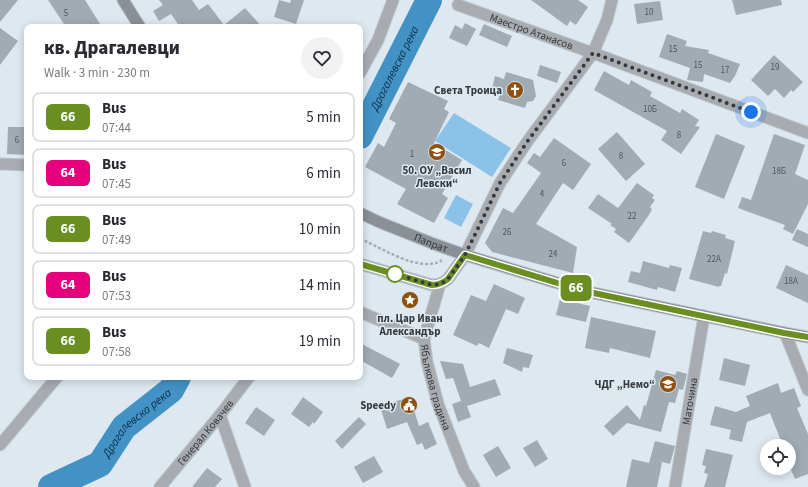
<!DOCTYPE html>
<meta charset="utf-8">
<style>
:root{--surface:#fff;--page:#f2f2f3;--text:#2b2b33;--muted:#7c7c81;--line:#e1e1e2}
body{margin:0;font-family:"Source Sans 3",sans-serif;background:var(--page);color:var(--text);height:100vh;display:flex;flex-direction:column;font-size:15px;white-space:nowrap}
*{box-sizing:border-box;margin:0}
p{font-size:13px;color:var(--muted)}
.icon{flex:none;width:22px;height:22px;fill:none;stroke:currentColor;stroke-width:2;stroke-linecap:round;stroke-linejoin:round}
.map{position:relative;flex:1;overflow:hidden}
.drawer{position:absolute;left:24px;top:24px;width:339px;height:356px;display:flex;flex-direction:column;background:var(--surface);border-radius:8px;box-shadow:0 2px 10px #0003}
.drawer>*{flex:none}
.badge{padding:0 8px;border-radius:6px;font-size:14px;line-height:26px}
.fabs{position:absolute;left:760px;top:439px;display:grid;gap:8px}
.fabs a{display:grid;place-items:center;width:36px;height:36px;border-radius:50%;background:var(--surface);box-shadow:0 2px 10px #0003;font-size:20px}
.you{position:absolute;width:20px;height:20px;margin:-10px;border:3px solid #fff;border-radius:50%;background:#1a73e8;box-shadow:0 0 0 6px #1a73e833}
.map>.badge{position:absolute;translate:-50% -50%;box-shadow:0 0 0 2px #fff}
.round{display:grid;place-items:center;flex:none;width:42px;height:42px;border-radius:21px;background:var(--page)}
.overview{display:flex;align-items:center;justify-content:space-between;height:68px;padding:0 20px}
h1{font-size:19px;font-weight:800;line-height:30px}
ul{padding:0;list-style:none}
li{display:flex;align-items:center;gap:12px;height:50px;margin:0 8px 6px;padding:0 12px;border:2px solid var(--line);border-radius:8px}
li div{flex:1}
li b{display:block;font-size:15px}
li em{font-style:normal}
li .badge{min-width:44px;font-weight:700;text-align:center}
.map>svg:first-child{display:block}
.green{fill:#8ac2ea}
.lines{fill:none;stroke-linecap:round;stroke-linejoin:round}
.river{stroke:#4392c5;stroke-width:26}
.building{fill:#a1abb3}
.minor-casing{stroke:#bcc5cc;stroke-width:13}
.tertiary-casing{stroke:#bcc5cc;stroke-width:13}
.secondary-casing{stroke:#bcc5cc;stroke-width:13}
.path{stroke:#a5aeb4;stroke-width:2.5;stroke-dasharray:3 2;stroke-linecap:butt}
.minor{stroke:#a8acb0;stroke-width:11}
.tertiary{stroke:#a8acb0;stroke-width:11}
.secondary{stroke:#8a9095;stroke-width:11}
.line-casing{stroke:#fff;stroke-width:9}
.line{stroke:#6b8e23;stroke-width:6}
.walk{stroke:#363a3d;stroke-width:4;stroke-dasharray:0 7.2}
.stop-dot{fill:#fff;stroke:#6b8e23;stroke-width:2}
.labels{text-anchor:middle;stroke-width:3;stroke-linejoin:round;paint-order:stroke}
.number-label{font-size:9px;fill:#51565a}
.street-label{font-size:11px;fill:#363a3d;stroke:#dde8f0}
.poi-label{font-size:11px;font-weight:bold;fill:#363a3d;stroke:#dde8f0;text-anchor:end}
.water-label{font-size:12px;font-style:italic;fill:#0b2e43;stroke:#dde8f0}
</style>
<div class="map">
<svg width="808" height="487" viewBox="0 0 808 487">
<rect width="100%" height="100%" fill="#dde8f0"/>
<!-- green -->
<g class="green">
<polygon points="454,113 511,148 492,177 435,141"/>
<polygon points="456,195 473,204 461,227 444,218"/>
</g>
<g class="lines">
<!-- river -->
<g class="river">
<path id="s1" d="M360 136 429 0"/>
<path id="s2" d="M51 487 100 464 124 427 171 390 178 377"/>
</g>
</g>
<!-- building -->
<g class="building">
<polygon points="0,0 18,0 0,22"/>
<polygon points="48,0 85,0 102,27 66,27"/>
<polygon points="159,0 192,0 199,10 208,4 224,25 245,8 262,27 180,27 171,14 159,21 153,11 163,5"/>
<polygon points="279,0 290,3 291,0 304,0 296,24 274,17"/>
<polygon points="531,0 578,0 588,7 576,25 570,21 567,26"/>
<polygon points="732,0 781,0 782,5 736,15"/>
<polygon points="660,1 663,20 637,24 634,4"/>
<polygon points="465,23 476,29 467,46 449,38 455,25 462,29"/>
<polygon points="484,24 512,36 507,47 479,35"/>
<polygon points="0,28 18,41 0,65"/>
<polygon points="667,34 687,41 685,46 709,50 708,53 740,64 735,76 730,83 704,74 703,82 687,80 690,68 659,57"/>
<polygon points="774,55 803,82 793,92 791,90 784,98 775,89 768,96 751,80"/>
<polygon points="540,65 561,72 557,83 537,76"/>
<polygon points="604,71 629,85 631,80 652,92 650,96 680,113 682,109 699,120 695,126 700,127 681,154 661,140 667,131 594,90"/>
<polygon points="506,72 533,80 536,96 533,101 527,102 525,108 498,100 501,91 492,89 495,76 504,79"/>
<polygon points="408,82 448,101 444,109 449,112 434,143 462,160 442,194 448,198 434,223 397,204 406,189 365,167 378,143 384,147 396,123 389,119"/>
<polygon points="8,127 27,127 27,155 7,154"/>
<polygon points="617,132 645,164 626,181 598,149"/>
<polygon points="716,134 745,146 724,199 695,187"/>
<polygon points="774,134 805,145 795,174 808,180 808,204 793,234 783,229 785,225 738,208 742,197 751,200"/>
<polygon points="554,138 591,164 573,190 563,183 536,224 577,247 573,273 492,252 485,243 503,208 513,213 541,173 527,163 534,153 540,157"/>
<polygon points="637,183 654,195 652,198 655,200 650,207 652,209 649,215 629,243 614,232 616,229 610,225 612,224 588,208 598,194 618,208"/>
<polygon points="797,229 808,234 808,247 792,240"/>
<polygon points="703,231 711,233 712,231 726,235 725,238 735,241 727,274 725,273 721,286 719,286 719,287 689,279"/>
<polygon points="643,261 669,268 670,265 682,268 675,292 658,287 657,290 628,282 631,271 640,273"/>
<polygon points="786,265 808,275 808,303 776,288"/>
<polygon points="494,284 525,298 518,314 506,309 489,348 479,343 477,346 453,335 471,295 486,301"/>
<polygon points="560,299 590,306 586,322 556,315"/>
<polygon points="591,317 656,331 650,358 610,348 609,353 585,348"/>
<polygon points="360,343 400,364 392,378 360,360"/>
<polygon points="507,348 533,355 529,368 523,367 522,372 503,363"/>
<polygon points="724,358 750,365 745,386 719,380"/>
<polygon points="440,361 463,364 470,387 495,379 501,395 467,406 471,417 458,422 452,404 461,401 453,378 446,379"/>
<polygon points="656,370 675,375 677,371 687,374 683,390 679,389 675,403 669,402 661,432 627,423 613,436 604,426 627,405 640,420 644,405 646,406"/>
<polygon points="778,383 781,393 794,388 801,406 797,408 808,434 808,474 795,479 789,465 789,446 783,446 770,413 747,422 742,442 729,439 731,430 710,425 715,406 736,412 750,406 746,396"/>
<polygon points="303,397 323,412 314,424 313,422 309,427 291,414"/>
<polygon points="410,397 419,426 428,422 437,444 425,450 422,443 417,445 407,422 387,429 380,406"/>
<polygon points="256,407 275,420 264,436 245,423"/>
<polygon points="359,417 366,424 342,449 335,441"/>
<polygon points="537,440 548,459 535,467 523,448"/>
<polygon points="655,441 675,446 670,464 662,462 657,487 626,487 632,459 649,463"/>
<polygon points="498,446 511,468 496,477 483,455"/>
<polygon points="706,449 733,455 725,487 704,487 708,474 704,473 706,466 702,465"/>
<polygon points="374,456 383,472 363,483 354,467"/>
<polygon points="207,468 222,479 215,487 192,487"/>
</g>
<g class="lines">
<!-- minor casing -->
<g class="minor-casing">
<g id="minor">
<path id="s3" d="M458 5 593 53 808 133"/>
<polyline points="360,73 378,40 393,0"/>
<polyline points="0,164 27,165"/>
<polyline points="465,255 500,183 527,142 593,53 607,20 612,0"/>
<path id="s4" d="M440 284 424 339 427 362 438 404 464 471 474 487"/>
<polyline points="360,312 424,339"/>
<polyline points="785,333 808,390"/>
<polyline points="220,415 245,487"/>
<polyline points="0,445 57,377"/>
<path id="s5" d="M675 487 704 316"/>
</g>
</g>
<!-- tertiary casing -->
<g class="tertiary-casing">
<g id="tertiary">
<path d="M360 264 432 285C438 285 443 283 448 279L465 255"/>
<path id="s6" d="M160 487 220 415 249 377"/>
</g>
</g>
<!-- secondary casing -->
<g class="secondary-casing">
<g id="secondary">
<polyline points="123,0 140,27"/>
<path id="s7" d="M360 213 379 222 434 244 465 255 584 291 785 333 808 337"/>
</g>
</g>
<!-- path -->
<path class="path" d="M360 243 365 241C385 250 419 272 441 261L440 260"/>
<!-- minor -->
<use href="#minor" class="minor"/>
<!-- tertiary -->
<use href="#tertiary" class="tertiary"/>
<!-- secondary -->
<use href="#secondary" class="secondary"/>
</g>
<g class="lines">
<!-- line casing -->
<g class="line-casing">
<path id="line" d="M360 264 432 285C438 285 443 283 448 279L465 255 584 291 784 333 808 337"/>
</g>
<!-- line -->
<use href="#line" class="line"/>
<!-- walk -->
<path class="walk" d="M395 274 432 285C438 285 443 283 448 279L465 255 500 183 527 142 593 53 751 112"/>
</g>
<!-- icons -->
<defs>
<g id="church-disc" transform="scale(0.9)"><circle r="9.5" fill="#8c5011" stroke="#dde8f0"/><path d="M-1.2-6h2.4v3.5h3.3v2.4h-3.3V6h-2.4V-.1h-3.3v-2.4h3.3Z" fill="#fff"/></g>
<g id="school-disc" transform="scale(0.9)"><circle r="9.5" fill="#8c5011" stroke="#dde8f0"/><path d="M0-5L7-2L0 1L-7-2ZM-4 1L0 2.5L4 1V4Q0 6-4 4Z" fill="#fff"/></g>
<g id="sight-disc" transform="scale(0.9)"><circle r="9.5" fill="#8c5011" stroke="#dde8f0"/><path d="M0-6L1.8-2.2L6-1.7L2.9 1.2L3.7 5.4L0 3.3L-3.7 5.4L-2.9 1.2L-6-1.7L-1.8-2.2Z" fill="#fff"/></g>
<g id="civic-disc" transform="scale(0.9)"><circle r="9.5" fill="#8c5011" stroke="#dde8f0"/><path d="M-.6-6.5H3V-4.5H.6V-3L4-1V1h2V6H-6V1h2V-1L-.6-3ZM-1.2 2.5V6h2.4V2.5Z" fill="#fff"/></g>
</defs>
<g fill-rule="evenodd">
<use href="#church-disc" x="515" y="90"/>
<use href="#school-disc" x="437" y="152"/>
<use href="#sight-disc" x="410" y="300"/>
<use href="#school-disc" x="668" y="384"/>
<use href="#civic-disc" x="409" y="405"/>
</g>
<!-- markers -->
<circle class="stop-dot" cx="395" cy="274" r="8"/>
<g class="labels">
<!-- number labels -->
<g class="number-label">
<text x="649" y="15">10</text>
<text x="66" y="16">5</text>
<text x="673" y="52">15</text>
<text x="698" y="68">15</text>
<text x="775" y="70">19</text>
<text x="725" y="73">17</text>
<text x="650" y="112">10Б</text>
<text x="679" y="138">8</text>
<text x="17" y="143">6</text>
<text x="412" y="157">1</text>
<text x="621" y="159">8</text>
<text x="564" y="166">6</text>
<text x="779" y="174">18Б</text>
<text x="542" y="197">4</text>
<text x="632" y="219">22</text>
<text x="507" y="235">26</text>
<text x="553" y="257">24</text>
<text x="714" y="262">22А</text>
<text x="791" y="284">18А</text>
</g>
<!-- street labels -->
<g class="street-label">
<text dy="4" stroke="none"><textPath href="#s3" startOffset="78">Маестро Атанасов</textPath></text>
<text dy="4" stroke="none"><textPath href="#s7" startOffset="77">Папрат</textPath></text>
<text dy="4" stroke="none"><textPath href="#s4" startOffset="107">Ябълкова градина</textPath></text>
<text dy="4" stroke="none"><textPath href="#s5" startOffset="87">Маточина</textPath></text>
<text dy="4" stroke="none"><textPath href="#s6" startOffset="71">Генерал Ковачев</textPath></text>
</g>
<!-- poi labels -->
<g class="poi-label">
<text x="502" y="94">Света Троица</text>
<text x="437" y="174" text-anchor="middle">50. ОУ „Васил<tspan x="437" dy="13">Левски“</tspan></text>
<text x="410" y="322" text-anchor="middle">пл. Цар Иван<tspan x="410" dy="13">Александър</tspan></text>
<text x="655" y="388">ЧДГ „Немо“</text>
<text x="396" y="409">Speedy</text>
</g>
<!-- water labels -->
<g class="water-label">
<text dy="4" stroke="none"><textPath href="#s1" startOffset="76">Драгалевска река</textPath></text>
<text dy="4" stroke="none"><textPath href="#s2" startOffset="110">Драгалевска река</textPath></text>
</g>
</g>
</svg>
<div class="fabs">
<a><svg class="icon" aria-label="locate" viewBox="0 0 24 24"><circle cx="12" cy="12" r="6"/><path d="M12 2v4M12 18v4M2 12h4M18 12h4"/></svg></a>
</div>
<div class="you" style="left:751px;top:112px"></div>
<b class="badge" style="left:576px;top:288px;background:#6b8e23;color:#fff">66</b>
<section class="drawer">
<div class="overview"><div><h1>кв. Драгалевци</h1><p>Walk · 3 min · 230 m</p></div><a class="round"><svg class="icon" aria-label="heart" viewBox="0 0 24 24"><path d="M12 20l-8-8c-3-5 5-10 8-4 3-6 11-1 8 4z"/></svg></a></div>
<ul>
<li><span class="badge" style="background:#6b8e23;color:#fff">66</span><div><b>Bus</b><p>07:44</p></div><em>5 min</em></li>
<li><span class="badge" style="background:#e6007e;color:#fff">64</span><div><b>Bus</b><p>07:45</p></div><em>6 min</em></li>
<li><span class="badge" style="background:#6b8e23;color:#fff">66</span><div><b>Bus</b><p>07:49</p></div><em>10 min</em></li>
<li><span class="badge" style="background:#e6007e;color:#fff">64</span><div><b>Bus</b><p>07:53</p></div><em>14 min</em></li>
<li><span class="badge" style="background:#6b8e23;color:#fff">66</span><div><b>Bus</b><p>07:58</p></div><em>19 min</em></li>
</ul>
</section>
</div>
